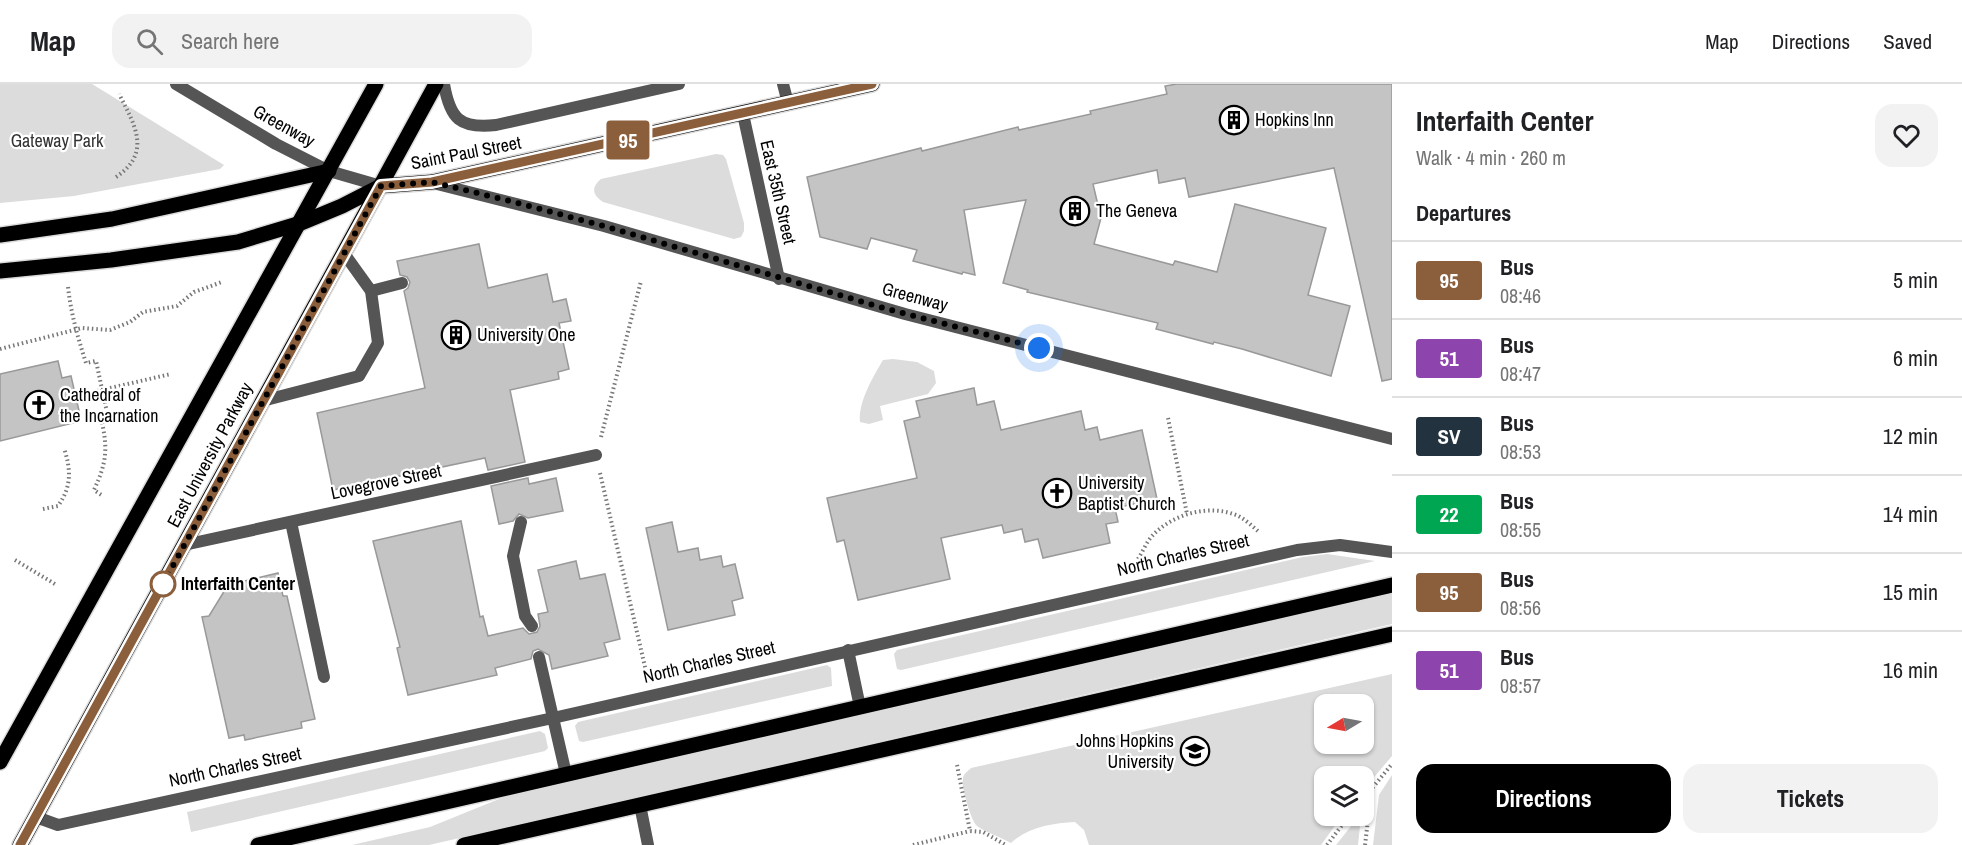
<!DOCTYPE html>
<meta charset="utf-8">
<style>
:root{--surface:#fff;--page:#f2f2f2;--text:#202124;--muted:#757577;--line:#e0e0e0;--accent:#000}
body{margin:0;font-family:"Archivo Narrow",sans-serif;background:var(--page);color:var(--text);height:100vh;display:flex;flex-direction:column;font-size:22px;white-space:nowrap}
*{box-sizing:border-box;margin:0}
p{font-size:20px;color:var(--muted)}
.icon{flex:none;width:33px;height:33px;fill:none;stroke:currentColor;stroke-width:2;stroke-linecap:round;stroke-linejoin:round}
.map{position:relative;flex:1;overflow:hidden}
.panel{display:flex;flex-direction:column;background:var(--surface);width:570px}
.panel>*{flex:none}
.badge{padding:0 12px;border-radius:4px;font-size:21px;line-height:39px}
.needle{width:39px;rotate:260deg}
.tools{position:absolute;left:1314px;top:610px;display:grid;gap:12px}
.tools a{display:grid;place-items:center;width:60px;height:60px;border-radius:12px;background:var(--surface);box-shadow:0 2px 4px #0004;font-size:30px}
.you{position:absolute;width:30px;height:30px;margin:-15px;border:4px solid #fff;border-radius:50%;background:#1a73e8;box-shadow:0 0 0 9px #1a73e833}
.map>.badge{position:absolute;translate:-50% -50%;box-shadow:0 0 0 3px #fff}
h2{padding:0 24px;font-size:22px;line-height:54px}
.round{display:grid;place-items:center;flex:none;width:63px;height:63px;border-radius:18px;background:var(--page)}
.overview{display:flex;align-items:center;justify-content:space-between;height:102px;padding:0 24px}
h1{font-size:28px;font-weight:800;line-height:45px}
.cta{display:flex;gap:12px;margin-top:auto;padding:12px 24px}
.cta a{flex:1;height:69px;border-radius:18px;background:var(--accent);color:#fff;font-size:24px;font-weight:800;line-height:69px;text-align:center}
.cta a+a{background:var(--page);color:var(--text)}
ul{padding:0;list-style:none}
li{display:flex;align-items:center;gap:18px;height:78px;padding:0 24px;border-top:2px solid var(--line)}
li div{flex:1}
li b{display:block;font-size:22px}
li em{font-style:normal}
li .badge{min-width:66px;font-weight:700;text-align:center}
header{display:flex;align-items:center;gap:36px;box-sizing:border-box;height:84px;padding:0 30px;background:var(--surface);border-bottom:2px solid var(--line)}
header strong{font-size:28px}
nav{display:flex;gap:33px;margin-inline-start:auto;font-size:21px}
.search{width:420px;height:54px;background:var(--page);display:flex;align-items:center;gap:15px;box-sizing:border-box;padding:0 21px;border-radius:18px;color:var(--muted);font-size:22px}
main{display:flex;flex:1;min-height:0}
.map>svg:first-child{display:block}
.green{fill:#dcdcdc;fill-rule:evenodd}
.building{fill:#c4c4c4;stroke:#999;stroke-width:1.5}
.lines{fill:none;stroke-linecap:round;stroke-linejoin:round}
.primary-casing{stroke:#dbdbdb;stroke-width:18}
.path{stroke:#777;stroke-width:4;stroke-dasharray:1.5 3;stroke-linecap:butt}
.lane{stroke:#555;stroke-width:12}
.street{stroke:#555;stroke-width:12}
.primary{stroke:#000;stroke-width:15}
.line-casing{stroke:#fff;stroke-width:14}
.line{stroke:#8b5e3c;stroke-width:9}
.walk{stroke:#000;stroke-width:6;stroke-dasharray:0 10.8}
.stop-dot{fill:#fff;stroke:#8b5e3c;stroke-width:3}
.labels{text-anchor:middle;stroke-width:4.5;stroke-linejoin:round;paint-order:stroke}
.poi-label{font-size:18px;fill:#000;stroke:#fff;text-anchor:start}
.street-label{font-size:18px;fill:#000;stroke:#fff}
.park-label{font-size:18px;fill:#333;stroke:#fff}
.stop-label{font-size:18px;font-weight:bold;fill:#000;stroke:#fff;text-anchor:start}
</style>
<header>
<strong>Map</strong>
<div class="search"><svg class="icon" aria-label="search" viewBox="0 0 24 24"><circle cx="10" cy="10" r="6"/><path d="M15 15l6 6"/></svg>Search here</div>
<nav><a>Map</a><a>Directions</a><a>Saved</a></nav>
</header>
<main>
<div class="map">
<svg width="1392" height="761" viewBox="0 0 1392 761">
<rect width="100%" height="100%" fill="#fff"/>
<!-- green -->
<g class="green">
<polygon points="0,0 92,0 224,81 220,85 74,112 0,119"/>
<path d="M716 70 723 71 726 75 744 139V147L741 153 734 155 603 118C592 111 591 103 601 95Z"/>
<path d="M893 275 917 278 934 287 936 299 928 310 880 322 883 336 869 340 860 338C858 318 873 293 883 276Z"/>
<polygon points="1327,470 1375,477 901,586 897,585 894,570 897,566 1303,473"/>
<polygon points="1392,509 1392,540 429,761 352,761 430,743 504,713"/>
<polygon points="827,581 831,584 832,602 583,658 579,657 575,642 578,638"/>
<path d="M1392 590V672L1364 705V693H1324V732H1342L1321 761H1089L1084 746 1075 738C1053 739 1028 743 1011 759 1004 755 979 745 976 741 971 735 961 703 963 695 963 690 968 687 971 684ZM1324 621H1364V660H1324Z"/>
<polygon points="540,647 545,650 548,664 545,667 191,748 187,728"/>
<polygon points="1392,691 1392,761 1373,761 1379,711"/>
<polygon points="1359,732 1361,732 1358,761 1336,761"/>
</g>
<!-- building -->
<g class="building">
<polygon points="1177,0 1392,0 1392,295 1382,297 1334,84 1189,113 1185,94 1159,99 1157,86 1093,100 1101,134 1094,160 1173,181 1175,177 1217,188 1235,120 1326,144 1308,211 1350,222 1331,292 1242,265 1214,258 1213,260 1156,245 1158,239 1027,208 1028,206 1003,199 1026,116 964,126 975,191 963,188 962,190 913,177 917,166 871,154 867,165 820,153 807,93 921,64 922,67 1018,43 1019,46 1091,30 1090,27 1167,10 1165,2"/>
<polygon points="479,160 488,204 547,190 553,218 566,215 571,237 559,239 569,285 558,288 559,295 510,306 525,378 488,386 485,374 333,406 317,329 425,304 404,207 408,204 410,198 407,193 400,191 397,177"/>
<polygon points="58,277 62,294 71,292 80,331 71,333 73,339 0,357 0,290"/>
<polygon points="974,304 977,321 994,317 1001,346 1081,327 1085,346 1097,343 1100,356 1142,346 1157,415 1115,424 1118,438 1106,440 1110,459 1043,474 1038,455 1025,458 1022,445 1004,449 1002,441 941,454 950,495 858,516 844,456 837,458 827,414 917,394 904,337 920,333 916,317"/>
<polygon points="528,394 529,400 556,394 563,427 528,434 519,430 513,437 499,440 491,402"/>
<polygon points="461,437 480,533 483,532 488,552 523,544 529,550 537,548 540,542 538,530 548,528 538,486 576,477 580,495 605,490 620,555 604,559 608,572 552,585 549,571 538,565 533,567 531,575 495,584 497,591 408,611 397,564 400,563 373,457"/>
<polygon points="672,438 678,468 698,464 700,476 721,472 723,483 735,480 743,514 732,517 735,531 668,546 646,444"/>
<polygon points="278,489 283,512 287,512 315,635 301,638 302,644 245,656 244,651 229,654 202,533 209,532 228,501"/>
</g>
<g class="lines">
<!-- primary casing -->
<g class="primary-casing">
<g id="primary">
<polyline points="0,151 112,135 329,87"/>
<polyline points="0,187 111,176 238,158 301,139 342,122 381,102 432,98 872,0"/>
<polyline points="0,678 376,0"/>
<polyline points="20,761 436,0"/>
<polyline points="258,761 1392,501"/>
<polyline points="464,761 1392,550"/>
</g>
</g>
<!-- path -->
<g class="path">
<path d="M116 93C152 69 135 41 119 10"/>
<path d="M68 203C71 230 78 254 86 279L96 277 108 333 101 334C108 364 107 378 94 406L103 412"/>
<polyline points="0,265 82,244 110,246 130,238 143,228 177,222 194,208 222,198"/>
<polyline points="75,312 171,290"/>
<polyline points="1168,334 1187,430"/>
<polyline points="601,353 641,197"/>
<polyline points="600,389 646,587"/>
<path d="M43 425 58 422C72 402 71 386 64 364"/>
<path d="M1138 475C1143 467 1147 457 1153 451 1173 430 1209 420 1236 431 1244 434 1252 442 1259 448"/>
<polyline points="15,476 55,500"/>
<polyline points="957,681 970,747 983,748 1006,761"/>
<polyline points="1364,714 1392,680"/>
<polyline points="913,761 970,747"/>
<polyline points="1327,761 1349,732"/>
<polyline points="1365,761 1372,703"/>
</g>
<!-- lane -->
<g class="lane">
<polyline points="783,0 788,19"/>
<polyline points="371,207 402,199"/>
<polyline points="262,317 359,292 378,259 371,207 343,168"/>
<polyline points="291,438 324,593"/>
<polyline points="521,438 513,472 525,532 532,542"/>
<polyline points="184,461 596,371"/>
<polyline points="848,566 860,623"/>
<polyline points="539,573 566,690"/>
<polyline points="640,721 648,761"/>
</g>
<!-- street -->
<g class="street">
<polyline points="176,0 276,60 329,87 381,102"/>
<path d="M444 0C450 35 460 45 496 41L679 0"/>
<polyline points="743,30 779,195"/>
<polyline points="433,99 604,142 905,230 1392,355"/>
<polyline points="36,733 58,741 553,634 1297,466 1340,461 1392,468"/>
</g>
<!-- primary -->
<use href="#primary" class="primary"/>
</g>
<g class="lines">
<!-- line casing -->
<g class="line-casing">
<polyline id="line" points="20,761 381,102 432,98 872,0"/>
</g>
<!-- line -->
<use href="#line" class="line"/>
<!-- walk -->
<polyline class="walk" points="163,500 381,102 432,98 510,117 604,142 887,225 1039,264"/>
</g>
<!-- icons -->
<defs>
<g id="building-ring" transform="scale(1.5)"><circle r="9.5" fill="#fff" stroke="#000" stroke-width="1.5"/><path d="M-4-6H4V6H1V3H-1V6H-4ZM-2.5-4.3h1.7v1.8h-1.7ZM.8-4.3h1.7v1.8H.8ZM-2.5-1h1.7V.8h-1.7ZM.8-1h1.7V.8H.8Z" fill="#000"/></g>
<g id="church-ring" transform="scale(1.5)"><circle r="9.5" fill="#fff" stroke="#000" stroke-width="1.5"/><path d="M-1.2-6h2.4v3.5h3.3v2.4h-3.3V6h-2.4V-.1h-3.3v-2.4h3.3Z" fill="#000"/></g>
<g id="university-ring" transform="scale(1.5)"><circle r="9.5" fill="#fff" stroke="#000" stroke-width="1.5"/><path d="M0-5L7-2L0 1L-7-2ZM-4 1L0 2.5L4 1V4Q0 6-4 4Z" fill="#000"/></g>
</defs>
<g fill-rule="evenodd">
<use href="#building-ring" x="1234" y="36"/>
<use href="#building-ring" x="1075" y="127"/>
<use href="#building-ring" x="456" y="251"/>
<use href="#church-ring" x="39" y="321"/>
<use href="#church-ring" x="1057" y="409"/>
<use href="#university-ring" x="1195" y="667"/>
</g>
<!-- markers -->
<circle class="stop-dot" cx="163" cy="500" r="12"/>
<g class="labels">
<!-- poi labels -->
<g class="poi-label">
<text x="1255" y="42">Hopkins Inn</text>
<text x="1096" y="133">The Geneva</text>
<text x="477" y="257">University One</text>
<text x="60" y="317">Cathedral of<tspan x="60" dy="21">the Incarnation</tspan></text>
<text x="1078" y="405">University<tspan x="1078" dy="21">Baptist Church</tspan></text>
<text x="1174" y="663" text-anchor="end">Johns Hopkins<tspan x="1174" dy="21">University</tspan></text>
</g>
<!-- street labels -->
<g class="street-label">
<text transform="translate(284 42) rotate(29)" y="6">Greenway</text>
<text transform="translate(466 69) rotate(-11)" y="6">Saint Paul Street</text>
<text transform="translate(778 108) rotate(77)" y="6">East 35th Street</text>
<text transform="translate(915 213) rotate(15)" y="6">Greenway</text>
<text transform="translate(210 371) rotate(-62)" y="6">East University Parkway</text>
<text transform="translate(386 398) rotate(-12)" y="6">Lovegrove Street</text>
<text transform="translate(1183 471) rotate(-13)" y="6">North Charles Street</text>
<text transform="translate(709 578) rotate(-13)" y="6">North Charles Street</text>
<text transform="translate(235 683) rotate(-12)" y="6">North Charles Street</text>
</g>
<!-- park labels -->
<g class="park-label">
<text x="57" y="63">Gateway Park</text>
</g>
<!-- stop labels -->
<g class="stop-label">
<text x="181" y="506">Interfaith Center</text>
</g>
</g>
</svg>
<div class="tools">
<a><svg class="needle" viewBox="-14 -14 28 28"><path d="M0-13l5 13h-10z" fill="#e53935"/><path d="M0 13l5-13h-10z" fill="#757577"/></svg></a>
<a><svg class="icon" aria-label="layers" viewBox="0 0 24 24"><path d="M12 4l9 5-9 5-9-5zM3 14l9 5 9-5"/></svg></a>
</div>
<div class="you" style="left:1039px;top:264px"></div>
<b class="badge" style="left:628px;top:56px;background:#8b5e3c;color:#fff">95</b>
</div>
<section class="panel">
<div class="overview"><div><h1>Interfaith Center</h1><p>Walk · 4 min · 260 m</p></div><a class="round"><svg class="icon" aria-label="heart" viewBox="0 0 24 24"><path d="M12 20l-8-8c-3-5 5-10 8-4 3-6 11-1 8 4z"/></svg></a></div>
<h2>Departures</h2>
<ul>
<li><span class="badge" style="background:#8b5e3c;color:#fff">95</span><div><b>Bus</b><p>08:46</p></div><em>5 min</em></li>
<li><span class="badge" style="background:#8e44ad;color:#fff">51</span><div><b>Bus</b><p>08:47</p></div><em>6 min</em></li>
<li><span class="badge" style="background:#22323f;color:#fff">SV</span><div><b>Bus</b><p>08:53</p></div><em>12 min</em></li>
<li><span class="badge" style="background:#00a651;color:#fff">22</span><div><b>Bus</b><p>08:55</p></div><em>14 min</em></li>
<li><span class="badge" style="background:#8b5e3c;color:#fff">95</span><div><b>Bus</b><p>08:56</p></div><em>15 min</em></li>
<li><span class="badge" style="background:#8e44ad;color:#fff">51</span><div><b>Bus</b><p>08:57</p></div><em>16 min</em></li>
</ul>
<div class="cta"><a>Directions</a><a>Tickets</a></div>
</section>
</main>
